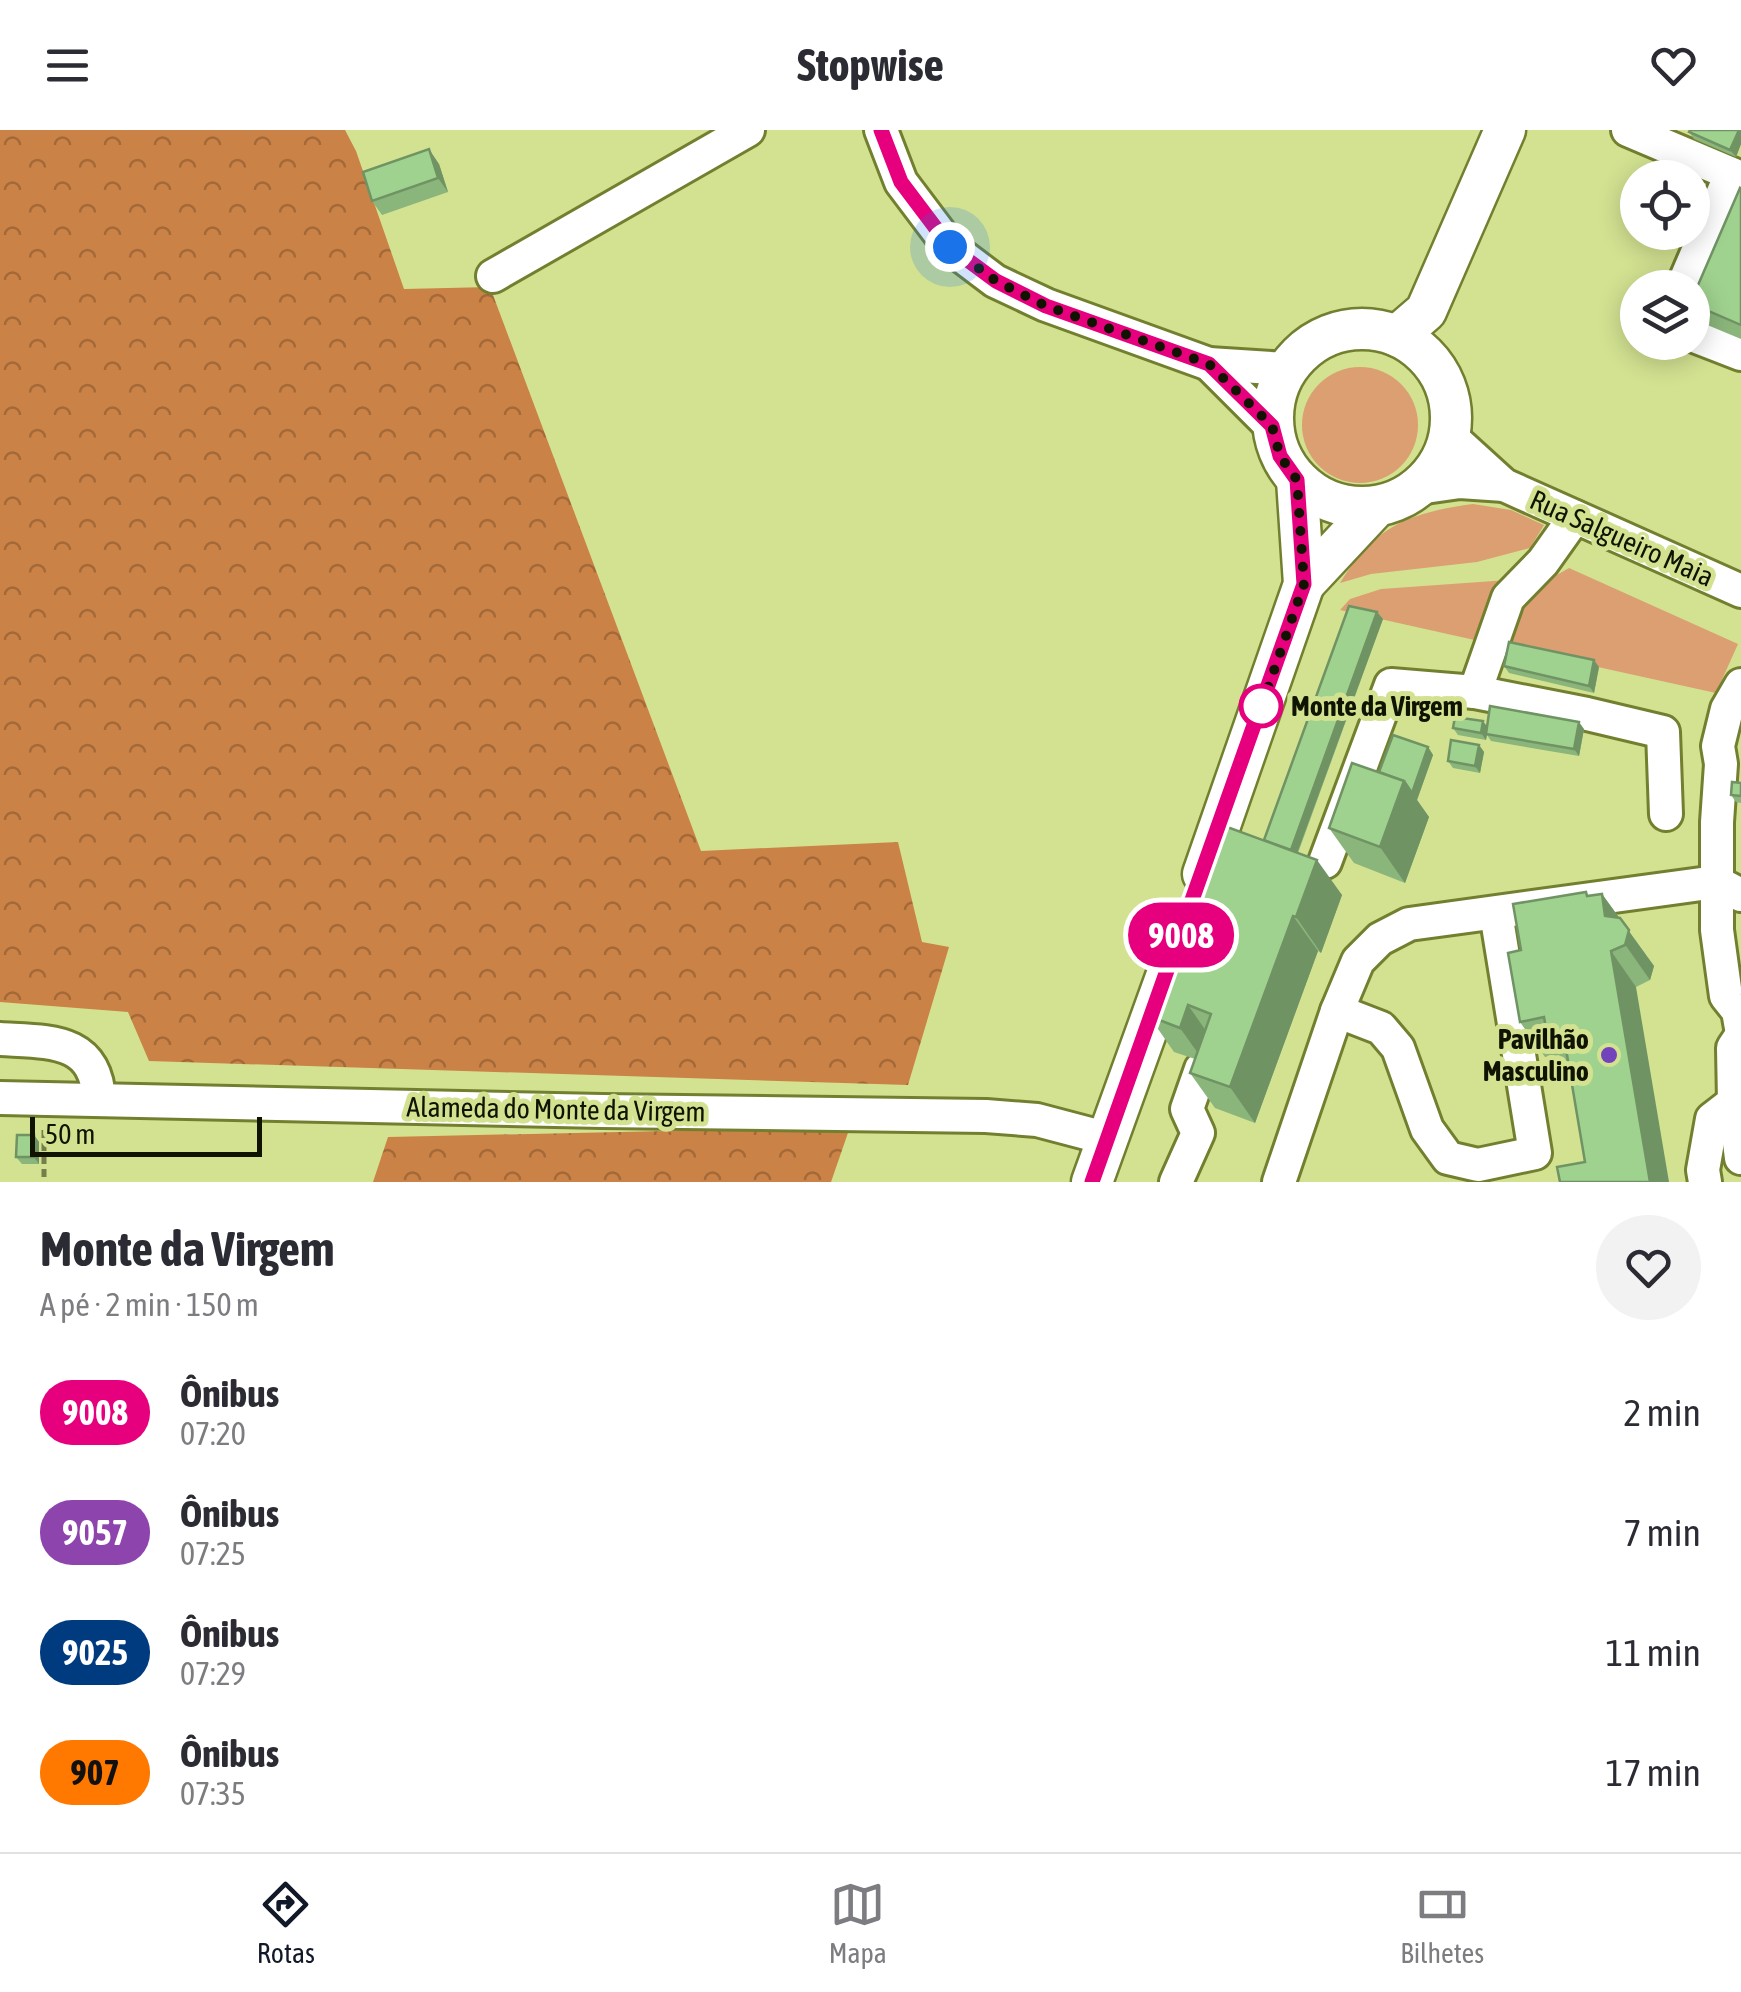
<!DOCTYPE html>
<html lang="pt">
<meta charset="utf-8">
<style>
:root{--surface:#fff;--page:#f2f2f3;--text:#2b2b33;--muted:#7c7c81;--line:#e1e1e2;--accent:#111827}
body{margin:0;font-family:"Asap Condensed",sans-serif;background:var(--page);color:var(--text);height:100vh;display:flex;flex-direction:column;font-size:38px;white-space:nowrap}
*{box-sizing:border-box;margin:0}
p{font-size:32px;color:var(--muted)}
.icon{flex:none;width:55px;height:55px;fill:none;stroke:currentColor;stroke-width:2;stroke-linecap:round;stroke-linejoin:round}
.map{position:relative;height:1052px;overflow:hidden}
.panel{display:flex;flex-direction:column;background:var(--surface);flex:1}
.panel>*{flex:none}
.badge{padding:0 20px;border-radius:32px;font-size:35px;line-height:65px}
.buttons{position:absolute;left:1620px;top:30px;display:grid;gap:20px}
.buttons a{display:grid;place-items:center;width:90px;height:90px;border-radius:50%;background:var(--surface);box-shadow:0 5px 25px #0003;font-size:50px}
.scale{position:absolute;left:30px;bottom:25px;width:232px;box-sizing:border-box;padding-left:10px;border:5px solid #101300;border-top:0;font-size:28px;line-height:35px;white-space:nowrap;color:#101300;-webkit-text-stroke:8px #d2e291;paint-order:stroke}
.you{position:absolute;width:50px;height:50px;margin:-25px;border:8px solid #fff;border-radius:50%;background:#1a73e8;box-shadow:0 0 0 15px #1a73e833}
.map>.badge{position:absolute;translate:-50% -50%;box-shadow:0 0 0 5px #fff}
.round{display:grid;place-items:center;flex:none;width:105px;height:105px;border-radius:52px;background:var(--page)}
.headline{display:flex;align-items:center;justify-content:space-between;height:170px;padding:0 40px}
h1{font-size:48px;font-weight:700;line-height:75px}
ul{padding:0;list-style:none}
li{display:flex;align-items:center;gap:30px;height:120px;padding:0 40px}
li div{flex:1}
li b{display:block;font-size:38px}
li em{font-style:normal}
li .badge{min-width:110px;font-weight:700;text-align:center}
header{display:flex;justify-content:space-between;align-items:center;height:130px;padding:0 40px;background:var(--surface);font-size:45px;font-weight:700}
.tabs{display:flex;justify-content:space-around;align-items:center;height:140px;border-top:2px solid var(--line);background:var(--surface);font-size:28px;color:var(--muted)}
.tabs a{display:grid;justify-items:center;gap:5px}
.tabs .selected{color:var(--accent)}
.map>svg:first-child{display:block}
.grass{fill:#db9f72}
.forest{fill:url(#forest-crowns)}
.lines{fill:none;stroke-linecap:round;stroke-linejoin:round}
.minor-casing{stroke:#727f2f;stroke-width:38}
.major-casing{stroke:#727f2f;stroke-width:45}
.path{stroke:#757e4b;stroke-width:5;stroke-dasharray:8 5;stroke-linecap:butt}
.minor{stroke:#fff;stroke-width:32}
.major{stroke:#fff;stroke-width:40}
.wall{fill:#8ab57b}
.shaded-wall{fill:#709364}
.building{fill:#a0d28f;stroke:#709364;stroke-width:2.5}
.line-casing{stroke:#fff;stroke-width:22}
.line{stroke:#e6007e;stroke-width:15}
.walk{stroke:#101300;stroke-width:10;stroke-dasharray:0 18}
.stop-dot{fill:#fff;stroke:#e6007e;stroke-width:5}
.poi-dot{fill:#7343bb;stroke:#d2e291;stroke-width:4}
.labels{text-anchor:middle;stroke-width:10;stroke-linejoin:round;paint-order:stroke}
.street-label{font-size:28px;fill:#101300;stroke:#d2e291}
.stop-label{font-size:28px;font-weight:bold;fill:#101300;stroke:#d2e291;text-anchor:start}
.poi-label{font-size:28px;font-weight:bold;fill:#101300;stroke:#d2e291;text-anchor:end}
</style>
<header><svg class="icon" aria-label="menu" viewBox="0 0 24 24"><path d="M4 6h16M4 12h16M4 18h16"/></svg>Stopwise<svg class="icon" aria-label="heart" viewBox="0 0 24 24"><path d="M12 20l-8-8c-3-5 5-10 8-4 3-6 11-1 8 4z"/></svg></header>
<div class="map">
<svg width="1741" height="1052" viewBox="0 0 1741 1052">
<defs>
<pattern id="forest-crowns" width="20" height="18" patternUnits="userSpaceOnUse" patternTransform="scale(2.5)"><rect width="20" height="18" fill="#cb8246"/><path d="M2 6a3 3 0 1 1 6 0M12 15a3 3 0 1 1 6 0" fill="none" stroke="#a36938"/></pattern>
</defs>
<rect width="100%" height="100%" fill="#d2e291"/>
<!-- grass -->
<g class="grass">
<circle cx="1360" cy="295" r="58"/>
<path d="M1473 374 1511 380 1544 395 1530 418 1477 432 1371 444 1340 453C1375 396 1408 383 1473 374Z"/>
<polygon points="1569,438 1738,514 1716,563 1502,516 1524,464"/>
<polygon points="1508,450 1479,511 1340,480 1350,469 1381,459"/>
</g>
<!-- forest -->
<g class="forest">
<polygon points="0,0 345,0 356,21 404,159 490,157 701,721 898,712 922,812 949,817 908,955 149,931 128,882 0,872"/>
<polygon points="850,997 831,1052 373,1052 388,1007"/>
</g>
<g class="lines">
<!-- minor casing -->
<g class="minor-casing">
<g id="minor">
<polyline points="881,0 901,52 950,117 995,151 1046,175 1209,234 1287,239"/>
<polyline points="1628,0 1741,48"/>
<polyline points="493,146 748,0"/>
<polyline points="1682,158 1731,44"/>
<polyline points="1692,205 1741,224"/>
<polyline points="1209,234 1272,297"/>
<polyline points="1449,305 1504,355 1741,461"/>
<polyline points="1418,358 1460,352 1504,355"/>
<polyline points="1741,555 1727,579 1718,616 1721,634 1717,692 1717,800 1726,866 1738,881 1741,898"/>
<polyline points="1475,562 1587,584 1663,602 1666,684"/>
<polyline points="1325,732 1391,555 1475,562 1508,468 1543,432 1575,387"/>
<polyline points="1337,881 1381,898 1398,918 1427,999 1448,1028 1478,1035 1535,1023 1496,783"/>
<polyline points="1741,906 1733,918 1734,972 1741,1028"/>
<path d="M0 909C50 912 96 908 99 970"/>
<polyline points="0,968 602,981 986,986 1037,990 1109,1009"/>
<polyline points="1176,1052 1198,1003 1187,979 1201,939"/>
<polyline points="1279,1052 1337,881 1358,831 1380,809 1409,794 1716,752 1741,765"/>
<polyline points="1705,1052 1703,1040 1712,989 1734,972 1741,971"/>
</g>
</g>
<!-- major casing -->
<g class="major-casing">
<g id="major">
<circle cx="1362" cy="288" r="89"/>
<polyline points="1397,206 1426,181 1505,0"/>
<polyline points="1304,454 1376,377"/>
<polyline points="1203,744 1304,454 1297,350"/>
<polyline points="1092,1052 1170,836"/>
</g>
</g>
<!-- path -->
<polyline class="path" points="44,1000 44,1052"/>
<!-- minor -->
<use href="#minor" class="minor"/>
<!-- major -->
<use href="#major" class="major"/>
</g>
<!-- wall -->
<g class="wall">
<polygon points="1741,0 1741,14 1736,27 1694,9 1689,2"/>
<polygon points="439,34 448,62 382,85 372,71"/>
<polygon points="1741,59 1741,209 1705,194 1692,176 1692,169"/>
<polygon points="1377,482 1383,489 1298,723 1342,765 1321,823 1318,821 1255,993 1215,978 1190,943 1195,929 1174,922 1149,886 1166,839 1162,833 1206,731 1264,710"/>
<polygon points="1504,536 1599,537 1594,563 1509,543"/>
<polygon points="1483,591 1487,597 1584,599 1579,626 1491,611 1487,605 1486,610 1458,605 1453,598"/>
<polygon points="1479,615 1484,622 1480,643 1453,638 1448,631"/>
<polygon points="1428,617 1433,625 1417,670 1429,687 1405,753 1354,733 1329,698 1379,642"/>
<polygon points="1741,653 1741,673 1736,672 1731,665"/>
<polygon points="1586,762 1588,766 1602,764 1654,836 1650,850 1636,857 1585,1032 1570,939 1559,925 1545,927 1520,892 1521,820"/>
<polygon points="34,1005 39,1012 39,1034 22,1034 16,1027"/>
</g>
<!-- shaded-wall -->
<g class="shaded-wall">
<polygon points="1739,0 1741,0 1741,14 1736,27 1730,20"/>
<polygon points="429,19 439,34 448,62 438,48"/>
<polygon points="1377,482 1383,489 1295,729 1290,722"/>
<polygon points="1594,530 1599,537 1594,563 1589,556"/>
<polygon points="1483,591 1488,598 1486,610 1481,603"/>
<polygon points="1579,592 1584,599 1579,626 1574,619"/>
<polygon points="1479,615 1484,622 1480,643 1475,636"/>
<polygon points="1428,617 1433,625 1417,670 1429,687 1405,753 1380,717 1404,651"/>
<polygon points="1317,730 1342,765 1321,823 1296,787"/>
<polygon points="1602,764 1654,836 1650,850 1605,786"/>
<polygon points="1293,786 1318,821 1255,993 1230,957"/>
<polygon points="1611,821 1636,857 1669,1052 1650,1052"/>
<polygon points="1188,875 1213,911 1205,933 1180,898"/>
<polygon points="34,1005 39,1012 39,1034 34,1027"/>
</g>
<!-- building -->
<g class="building">
<polygon points="1690,0 1739,0 1730,20 1689,2"/>
<polygon points="429,19 438,48 372,71 363,42"/>
<polygon points="1740,58 1741,59 1741,195 1692,174 1692,169"/>
<polygon points="1349,476 1377,482 1291,720 1264,710"/>
<polygon points="1509,512 1594,530 1589,556 1504,536"/>
<polygon points="1490,576 1579,592 1574,619 1486,604"/>
<polygon points="1455,587 1483,591 1481,603 1453,598"/>
<polygon points="1393,605 1428,617 1412,663 1404,651 1379,642"/>
<polygon points="1451,610 1479,615 1475,636 1448,631"/>
<polygon points="1352,633 1404,651 1380,717 1329,698"/>
<polygon points="1732,652 1741,653 1741,666 1731,665"/>
<polygon points="1219,694 1317,730 1296,787 1293,786 1230,957 1190,943 1211,884 1188,875 1180,898 1149,886 1168,836 1162,833 1200,728 1206,731"/>
<polygon points="1586,762 1587,766 1602,764 1605,786 1620,788 1629,800 1625,815 1611,821 1650,1052 1560,1052 1557,1037 1585,1032 1564,907 1548,909 1544,887 1520,892 1508,823 1521,820 1513,774"/>
<polygon points="17,1005 34,1005 34,1027 16,1027"/>
</g>
<g class="lines">
<!-- line casing -->
<g class="line-casing">
<polyline id="line" points="881,0 901,52 950,117 996,151 1046,176 1209,234 1272,296 1280,326 1297,350 1304,454 1092,1052"/>
</g>
<!-- line -->
<use href="#line" class="line"/>
<!-- walk -->
<polyline class="walk" points="950,117 996,151 1046,176 1209,234 1272,296 1280,326 1297,350 1304,454 1260,581 1261,576"/>
</g>
<!-- markers -->
<circle class="stop-dot" cx="1261" cy="576" r="20"/>
<circle class="poi-dot" cx="1609" cy="925" r="10"/>
<g class="labels">
<!-- street labels -->
<g class="street-label">
<text transform="translate(1622 408) rotate(24)" y="10">Rua Salgueiro Maia</text>
<text transform="translate(556 979) rotate(1)" y="10">Alameda do Monte da Virgem</text>
</g>
<!-- stop labels -->
<g class="stop-label">
<text x="1291" y="586">Monte da Virgem</text>
</g>
<!-- poi labels -->
<g class="poi-label">
<text x="1589" y="919">Pavilhão<tspan x="1589" dy="32">Masculino</tspan></text>
</g>
</g>
</svg>
<div class="buttons">
<a><svg class="icon" aria-label="locate" viewBox="0 0 24 24"><circle cx="12" cy="12" r="6"/><path d="M12 2v4M12 18v4M2 12h4M18 12h4"/></svg></a>
<a><svg class="icon" aria-label="layers" viewBox="0 0 24 24"><path d="M12 4l9 5-9 5-9-5zM3 14l9 5 9-5"/></svg></a>
</div>
<div class="scale">50 m</div>
<div class="you" style="left:950px;top:117px"></div>
<b class="badge" style="left:1181px;top:805px;background:#e6007e;color:#fff">9008</b>
</div>
<section class="panel">
<div class="headline"><div><h1>Monte da Virgem</h1><p>A pé · 2 min · 150 m</p></div><a class="round"><svg class="icon" aria-label="heart" viewBox="0 0 24 24"><path d="M12 20l-8-8c-3-5 5-10 8-4 3-6 11-1 8 4z"/></svg></a></div>
<ul>
<li><span class="badge" style="background:#e6007e;color:#fff">9008</span><div><b>Ônibus</b><p>07:20</p></div><em>2 min</em></li>
<li><span class="badge" style="background:#8e44ad;color:#fff">9057</span><div><b>Ônibus</b><p>07:25</p></div><em>7 min</em></li>
<li><span class="badge" style="background:#003b80;color:#fff">9025</span><div><b>Ônibus</b><p>07:29</p></div><em>11 min</em></li>
<li><span class="badge" style="background:#ff7900;color:#111">907</span><div><b>Ônibus</b><p>07:35</p></div><em>17 min</em></li>
</ul>
</section>
<nav class="tabs">
<a class="selected"><svg class="icon" aria-label="directions" viewBox="0 0 24 24"><path d="M12 3l9 9-9 9-9-9zM9 14v-3h6M13 9l2 2-2 2"/></svg>Rotas</a>
<a><svg class="icon" aria-label="map" viewBox="0 0 24 24"><path d="M3 6l6-2 6 2 6-2v14l-6 2-6-2-6 2zM9 4v14M15 6v14"/></svg>Mapa</a>
<a><svg class="icon" aria-label="tickets" viewBox="0 0 24 24"><path d="M3 7h18v10H3zM15 7v10"/></svg>Bilhetes</a>
</nav>
